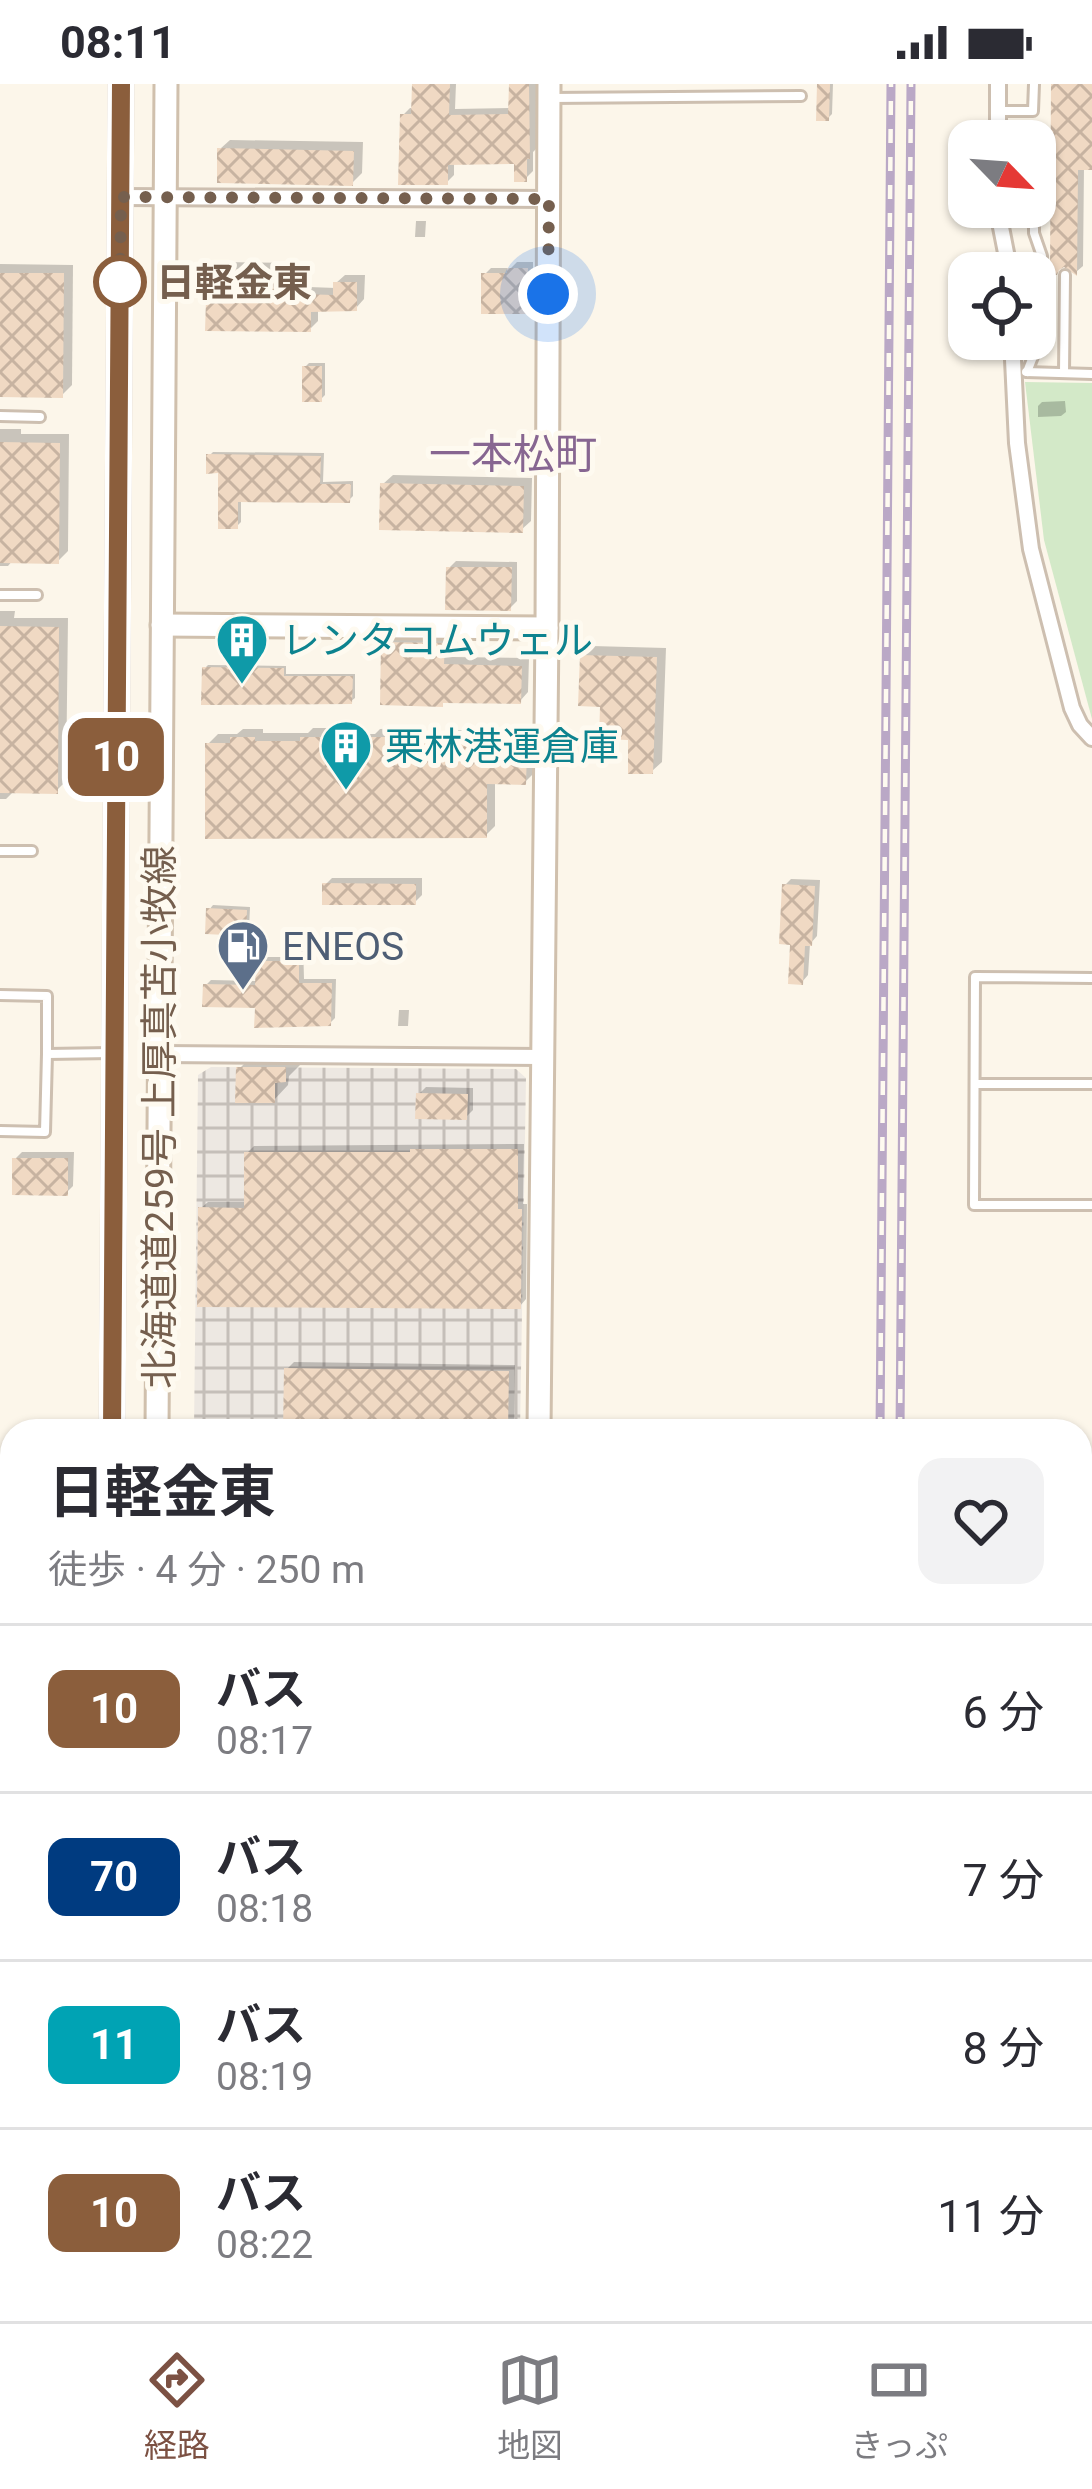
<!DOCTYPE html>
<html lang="ja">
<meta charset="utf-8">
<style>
:root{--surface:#fff;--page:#f2f2f3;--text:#2b2b33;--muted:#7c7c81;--line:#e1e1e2;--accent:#7c5143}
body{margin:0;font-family:Roboto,"Noto Sans JP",sans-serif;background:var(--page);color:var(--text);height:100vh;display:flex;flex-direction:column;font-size:45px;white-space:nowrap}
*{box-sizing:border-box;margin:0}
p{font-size:39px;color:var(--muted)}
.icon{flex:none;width:66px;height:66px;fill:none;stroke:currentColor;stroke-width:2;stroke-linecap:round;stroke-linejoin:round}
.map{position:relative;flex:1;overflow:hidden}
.drawer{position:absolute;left:0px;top:1335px;width:1092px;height:903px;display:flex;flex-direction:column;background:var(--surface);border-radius:36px 36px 0 0;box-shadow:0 3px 9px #0004}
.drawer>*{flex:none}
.badge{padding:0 24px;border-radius:18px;font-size:42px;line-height:78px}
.needle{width:78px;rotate:115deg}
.fabs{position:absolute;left:948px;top:36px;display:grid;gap:24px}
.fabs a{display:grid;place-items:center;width:108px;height:108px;border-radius:24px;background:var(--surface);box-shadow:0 3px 9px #0004;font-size:60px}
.you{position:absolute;width:60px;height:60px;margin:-30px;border:9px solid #fff;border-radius:50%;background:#1a73e8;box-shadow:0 0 0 18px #1a73e833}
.map>.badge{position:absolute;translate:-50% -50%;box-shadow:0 0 0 6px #fff}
.round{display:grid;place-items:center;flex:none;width:126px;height:126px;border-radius:24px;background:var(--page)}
.summary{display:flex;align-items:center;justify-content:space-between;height:204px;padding:0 48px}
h1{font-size:57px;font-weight:700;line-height:90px}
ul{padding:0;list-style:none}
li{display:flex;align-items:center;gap:36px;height:168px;padding:0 48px;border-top:3px solid var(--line)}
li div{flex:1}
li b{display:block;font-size:45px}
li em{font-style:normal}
li .badge{min-width:132px;font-weight:700;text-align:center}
.status{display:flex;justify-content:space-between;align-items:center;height:84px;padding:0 60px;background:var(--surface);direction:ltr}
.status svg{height:33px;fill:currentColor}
.tabs{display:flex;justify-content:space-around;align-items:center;height:168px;border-top:3px solid var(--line);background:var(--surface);font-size:33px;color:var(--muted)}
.tabs a{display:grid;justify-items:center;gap:6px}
.tabs .selected{color:var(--accent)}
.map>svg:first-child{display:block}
.industrial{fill:url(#industrial-grid)}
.green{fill:#d3e9c8}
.shadow{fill:#0003}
.building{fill:url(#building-cross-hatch)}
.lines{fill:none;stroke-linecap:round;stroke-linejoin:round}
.lane-casing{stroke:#cdbfb0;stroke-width:14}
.street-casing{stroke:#cdbfb0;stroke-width:20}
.secondary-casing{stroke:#d0c0ad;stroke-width:27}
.lane{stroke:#fff;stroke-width:8}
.street{stroke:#fff;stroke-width:14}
.secondary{stroke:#fff;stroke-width:21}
.rail-casing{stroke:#baa8c6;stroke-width:9}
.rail{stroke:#fefaf0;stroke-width:4.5;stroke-dasharray:14;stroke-linecap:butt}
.line-casing{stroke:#fff;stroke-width:27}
.line{stroke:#8b5e3c;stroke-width:18}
.walk{stroke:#755f4e;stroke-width:12;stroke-dasharray:0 21.6}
.stop-dot{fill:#fff;stroke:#8b5e3c;stroke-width:6}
.labels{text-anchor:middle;stroke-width:10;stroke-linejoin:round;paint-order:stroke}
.stop-label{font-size:39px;font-weight:bold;fill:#755f4e;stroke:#fefaf0;text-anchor:start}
.culture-label{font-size:39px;fill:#0d838f;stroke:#fefaf0;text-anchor:start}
.service-label{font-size:39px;fill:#4e5e75;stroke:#fefaf0;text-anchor:start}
.street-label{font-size:39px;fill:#755f4e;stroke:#fefaf0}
.neighbourhood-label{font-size:42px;fill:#876691;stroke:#fefaf0}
</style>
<div class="status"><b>08:11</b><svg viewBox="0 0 49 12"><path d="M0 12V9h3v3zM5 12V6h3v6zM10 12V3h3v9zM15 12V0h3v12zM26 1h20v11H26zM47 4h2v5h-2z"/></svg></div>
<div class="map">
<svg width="1092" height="2237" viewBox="0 0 1092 2237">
<defs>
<pattern id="industrial-grid" width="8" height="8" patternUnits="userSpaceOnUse" patternTransform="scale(3)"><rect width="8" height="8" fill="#ede8e2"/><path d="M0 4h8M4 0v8" fill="none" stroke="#c5bfb9"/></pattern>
<pattern id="building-cross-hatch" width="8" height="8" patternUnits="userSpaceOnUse" patternTransform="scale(3)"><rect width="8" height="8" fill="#f0d9c3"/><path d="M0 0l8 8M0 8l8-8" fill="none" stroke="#c7b3a1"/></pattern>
</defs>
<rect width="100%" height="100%" fill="#fcf6ea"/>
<!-- industrial -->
<g class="industrial">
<polygon points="211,983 516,985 526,994 520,1347 194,1347 198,991"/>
<polygon points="0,2100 12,2100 12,2226 64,2226 64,2237 0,2237"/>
</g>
<!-- green -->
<polygon class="green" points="1025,298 1092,299 1092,635 1044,456"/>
<!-- shadow -->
<g class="shadow">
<polygon points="415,0 456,0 455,25 511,24 512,0 536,0 536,65 533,68 533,87 525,95 517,77 454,78 454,91 447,98 403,31 410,24 414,24"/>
<polygon points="820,0 833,0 832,30 828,34"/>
<polygon points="1054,0 1092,0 1092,83 1084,83 1083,182 1076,188"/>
<polygon points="230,56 363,58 362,89 352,99 220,65"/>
<polygon points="416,137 426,137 425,153 415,153"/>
<polygon points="218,178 309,179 309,203 336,204 336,199 345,191 365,191 364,215 356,224 318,225 318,237 310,245 210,186"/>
<polygon points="517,178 533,178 533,220 526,227 484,191 491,184 511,184"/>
<polygon points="0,180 73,181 72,301 62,311 0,310"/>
<polygon points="309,279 325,279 325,311 321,315 305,283"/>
<polygon points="1065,317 1066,328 1061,332 1038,333 1038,322 1042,318"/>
<polygon points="0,345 21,345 21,350 69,350 68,467 58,477 13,476 8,482 0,482"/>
<polygon points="213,368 324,369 323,398 353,397 353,412 349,416 241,415 241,438 237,442 221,386 209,372"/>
<polygon points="393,391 532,394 531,437 521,446 383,400"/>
<polygon points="456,477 517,478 517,517 510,524 449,484"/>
<polygon points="0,527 15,527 14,534 68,534 66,697 56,707 15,706 6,715 0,715"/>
<polygon points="393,550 452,551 452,573 529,574 528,608 520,617 384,559"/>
<polygon points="592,562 666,564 662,678 652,687 632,653 603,620 583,572"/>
<polygon points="208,581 286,582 286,590 355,590 355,614 351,617 205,584"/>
<polygon points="313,644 333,644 333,650 375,650 380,645 400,644 400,651 446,651 451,646 475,646 475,653 535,657 535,688 525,698 495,697 495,742 486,751 208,660 218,650 237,650 243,645 263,645 263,649 308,649"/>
<polygon points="332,794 422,794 422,811 415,818 325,801"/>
<polygon points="791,795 820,796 817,852 810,860 808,891 802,898 785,801"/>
<polygon points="213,821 250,823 249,845 245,849 209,826"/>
<polygon points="289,858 303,858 304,895 336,895 335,934 330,939 258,921 206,901 211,896 258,897 259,878 264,873 284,873 284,864"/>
<polygon points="399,926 409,926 408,942 398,942"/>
<polygon points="254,970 299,970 300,981 289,992 288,1001 274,1016 239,985"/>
<polygon points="426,1003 473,1004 473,1026 466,1033 419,1010"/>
<polygon points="524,1060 523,1120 527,1120 526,1215 520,1222 201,1124 208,1118 247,1118 247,1069 254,1062"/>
<polygon points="22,1068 74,1068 73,1102 66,1109 15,1075"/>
<polygon points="294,1278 515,1281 514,1347 286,1347 287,1285"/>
<polygon points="205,1340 255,1341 255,1347 201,1347"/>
<polygon points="8,1407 12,1407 12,1433 6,1433 5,1410"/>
<rect x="1080" y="1699" width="12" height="149"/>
<rect x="0" y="2098" width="12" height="33"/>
<polygon points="12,2195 12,2226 58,2226 58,2237 0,2237 0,2228 6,2228 6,2201"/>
<polygon points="202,2226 227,2226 223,2231 202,2230"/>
<rect x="558" y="2226" width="58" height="11"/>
<rect x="748" y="2226" width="41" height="11"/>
</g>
<!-- building -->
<g class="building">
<polygon points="412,0 450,0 449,31 508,30 509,0 529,0 530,75 527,75 527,98 514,98 514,80 448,81 448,101 398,101 400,30 411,30"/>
<polygon points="817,0 830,0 829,37 816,37"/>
<polygon points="1051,0 1092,0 1092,86 1078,86 1077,192 1064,183 1059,186 1057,191 1050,191"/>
<polygon points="217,64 354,67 353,102 217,99"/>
<polygon points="507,184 528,184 527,230 481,230 481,189 507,189"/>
<polygon points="207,185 302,186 302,210 333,211 333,198 357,198 357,227 311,228 311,248 205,247"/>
<polygon points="0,189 64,189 63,314 0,313"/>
<rect x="302" y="282" width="20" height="36"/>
<polygon points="0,358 60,359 59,480 0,479"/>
<polygon points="206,370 321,372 320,400 351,400 350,419 238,418 238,445 218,445 218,389 206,390"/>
<polygon points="380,399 524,402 523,449 379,446"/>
<polygon points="446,483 512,483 511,527 445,526"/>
<polygon points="0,542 59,543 58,710 0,709"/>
<polygon points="381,558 445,559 444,580 522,582 521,620 443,619 443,623 380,621"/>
<polygon points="580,571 657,573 653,690 628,690 628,656 599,655 600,623 578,622"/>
<polygon points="202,583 284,584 284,592 353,592 352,620 201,621"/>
<polygon points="230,653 255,653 255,657 300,657 300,653 324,653 324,658 367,658 367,653 392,653 392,660 439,659 439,654 467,654 467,662 527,665 526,701 487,700 487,754 205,755 205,659 230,659"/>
<polygon points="322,799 416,800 416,821 322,821"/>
<polygon points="782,800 815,802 812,862 805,862 803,901 788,900 790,861 779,860"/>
<polygon points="206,824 247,826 246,852 205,850"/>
<polygon points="281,862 299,862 299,899 332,899 331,942 254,944 255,924 202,923 203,900 255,901 256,877 281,877"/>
<polygon points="236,983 286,983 286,998 275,999 275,1019 235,1019"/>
<polygon points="416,1009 468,1010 467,1036 415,1035"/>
<polygon points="410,1065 518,1065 518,1125 522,1125 521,1225 197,1223 198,1123 244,1124 244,1068 410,1068"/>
<polygon points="12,1074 68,1074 68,1112 12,1111"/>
<polygon points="284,1284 509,1287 508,1347 283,1347"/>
</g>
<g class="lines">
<!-- lane casing -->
<g class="lane-casing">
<g id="lane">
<polyline points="551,14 801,12"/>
<polyline points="999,27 1033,27 1034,0"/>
<polyline points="1026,288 1092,290"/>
<polyline points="1027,288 1041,252 1042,172 1034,149 1034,123"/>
<polyline points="1064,289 1065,191"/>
<polyline points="0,332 40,333"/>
<polyline points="0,511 37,511"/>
<polyline points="0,767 32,767"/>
<polyline points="1092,894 975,893 974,1121 1092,1121"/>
<polyline points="0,911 47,912 47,970 112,969"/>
<polyline points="975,1000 1092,1000"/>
<polyline points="0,1047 45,1048 47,970"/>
<polyline points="1080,1885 1092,1885"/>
<polyline points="724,2237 724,2226"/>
</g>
</g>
<!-- street casing -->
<g class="street-casing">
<g id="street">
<polyline points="998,57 998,0"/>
<polyline points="121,113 549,115"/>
<polyline points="997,123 1010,189"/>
<polyline points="1012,255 1017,359 1031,465 1072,624 1080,641 1092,654"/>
<polyline points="161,970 541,973"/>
<polyline points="1080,1601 1092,1602"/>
<polyline points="970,2237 971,2226"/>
</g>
</g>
<!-- secondary casing -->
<g class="secondary-casing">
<g id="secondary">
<polyline points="162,541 547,544"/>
<polyline points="112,1347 121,0"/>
<polyline points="157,1347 166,0"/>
<polyline points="539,1347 547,544 549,0"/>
<polyline points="0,1476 12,1476"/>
<polyline points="1080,2142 1092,2143"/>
<polyline points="103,2237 104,2226"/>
<polyline points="150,2237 150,2226"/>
<polyline points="533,2237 533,2226"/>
</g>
</g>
<!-- lane -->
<use href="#lane" class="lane"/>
<!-- street -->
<use href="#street" class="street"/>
<!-- secondary -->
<use href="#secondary" class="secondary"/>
<!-- rail casing -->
<g class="rail-casing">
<g id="rail">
<polyline points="880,1347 891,0"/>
<polyline points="900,1347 911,0"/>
<polyline points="872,2237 872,2226"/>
<polyline points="893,2237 893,2226"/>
</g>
</g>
<!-- rail -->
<use href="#rail" class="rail"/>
</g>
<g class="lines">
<!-- line casing -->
<g class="line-casing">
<polyline id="line" points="112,1347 121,0"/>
</g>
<!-- line -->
<use href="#line" class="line"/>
<!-- walk -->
<polyline class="walk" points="120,198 120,208 121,113 549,115 548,210"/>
</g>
<!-- icons -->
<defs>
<g id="building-pin" transform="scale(2.7)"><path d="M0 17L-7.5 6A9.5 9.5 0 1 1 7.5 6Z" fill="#0f9aa8" stroke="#fefaf0"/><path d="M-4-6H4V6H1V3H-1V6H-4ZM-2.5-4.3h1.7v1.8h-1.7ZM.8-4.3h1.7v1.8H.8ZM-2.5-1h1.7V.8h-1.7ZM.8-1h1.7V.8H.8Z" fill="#fff"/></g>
<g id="fuel-pin" transform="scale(2.7)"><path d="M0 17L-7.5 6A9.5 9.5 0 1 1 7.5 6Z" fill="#5c6f8a" stroke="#fefaf0"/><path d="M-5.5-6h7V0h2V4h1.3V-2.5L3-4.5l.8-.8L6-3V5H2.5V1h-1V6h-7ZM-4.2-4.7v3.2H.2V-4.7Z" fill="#fff"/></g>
</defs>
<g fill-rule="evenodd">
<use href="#building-pin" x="242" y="556"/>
<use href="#building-pin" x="346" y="662"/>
<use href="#fuel-pin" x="243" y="862"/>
</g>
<!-- markers -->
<circle class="stop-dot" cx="120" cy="198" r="24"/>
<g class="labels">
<!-- stop labels -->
<g class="stop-label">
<text x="156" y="212">日軽金東</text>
</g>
<!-- culture labels -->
<g class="culture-label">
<text x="281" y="570">レンタコムウェル</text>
<text x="385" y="676">栗林港運倉庫</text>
</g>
<!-- service labels -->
<g class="service-label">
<text x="282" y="876">ENEOS</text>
</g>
<!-- street labels -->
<g class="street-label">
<text transform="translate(159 1033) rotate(-90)" y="14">北海道道259号 上厚真苫小牧線</text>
</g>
<!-- neighbourhood labels -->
<g class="neighbourhood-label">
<text x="513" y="385">一本松町</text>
</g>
</g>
</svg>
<div class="fabs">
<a><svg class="needle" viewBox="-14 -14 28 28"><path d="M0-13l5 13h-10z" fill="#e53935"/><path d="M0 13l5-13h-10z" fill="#7c7c81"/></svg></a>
<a><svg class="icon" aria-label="locate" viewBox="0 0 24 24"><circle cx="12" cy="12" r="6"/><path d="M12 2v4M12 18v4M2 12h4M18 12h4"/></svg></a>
</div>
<div class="you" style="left:548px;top:210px"></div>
<b class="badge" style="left:116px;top:673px;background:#8b5e3c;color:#fff">10</b>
<section class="drawer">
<div class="summary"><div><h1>日軽金東</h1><p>徒歩 · 4 分 · 250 m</p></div><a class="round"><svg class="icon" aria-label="heart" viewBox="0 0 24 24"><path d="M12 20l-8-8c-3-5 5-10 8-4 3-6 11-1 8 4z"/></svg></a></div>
<ul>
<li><span class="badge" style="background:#8b5e3c;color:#fff">10</span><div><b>バス</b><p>08:17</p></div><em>6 分</em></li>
<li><span class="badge" style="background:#003b80;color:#fff">70</span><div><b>バス</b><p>08:18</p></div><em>7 分</em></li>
<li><span class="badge" style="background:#00a3b4;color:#fff">11</span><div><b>バス</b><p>08:19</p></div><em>8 分</em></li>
<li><span class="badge" style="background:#8b5e3c;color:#fff">10</span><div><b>バス</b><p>08:22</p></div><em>11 分</em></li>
</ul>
</section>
</div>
<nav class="tabs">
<a class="selected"><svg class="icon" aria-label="directions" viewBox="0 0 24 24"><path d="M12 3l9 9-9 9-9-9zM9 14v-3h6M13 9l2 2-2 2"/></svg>経路</a>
<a><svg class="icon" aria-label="map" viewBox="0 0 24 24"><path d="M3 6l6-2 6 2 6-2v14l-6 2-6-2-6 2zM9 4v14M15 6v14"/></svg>地図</a>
<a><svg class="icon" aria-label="tickets" viewBox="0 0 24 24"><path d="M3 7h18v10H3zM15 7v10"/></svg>きっぷ</a>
</nav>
